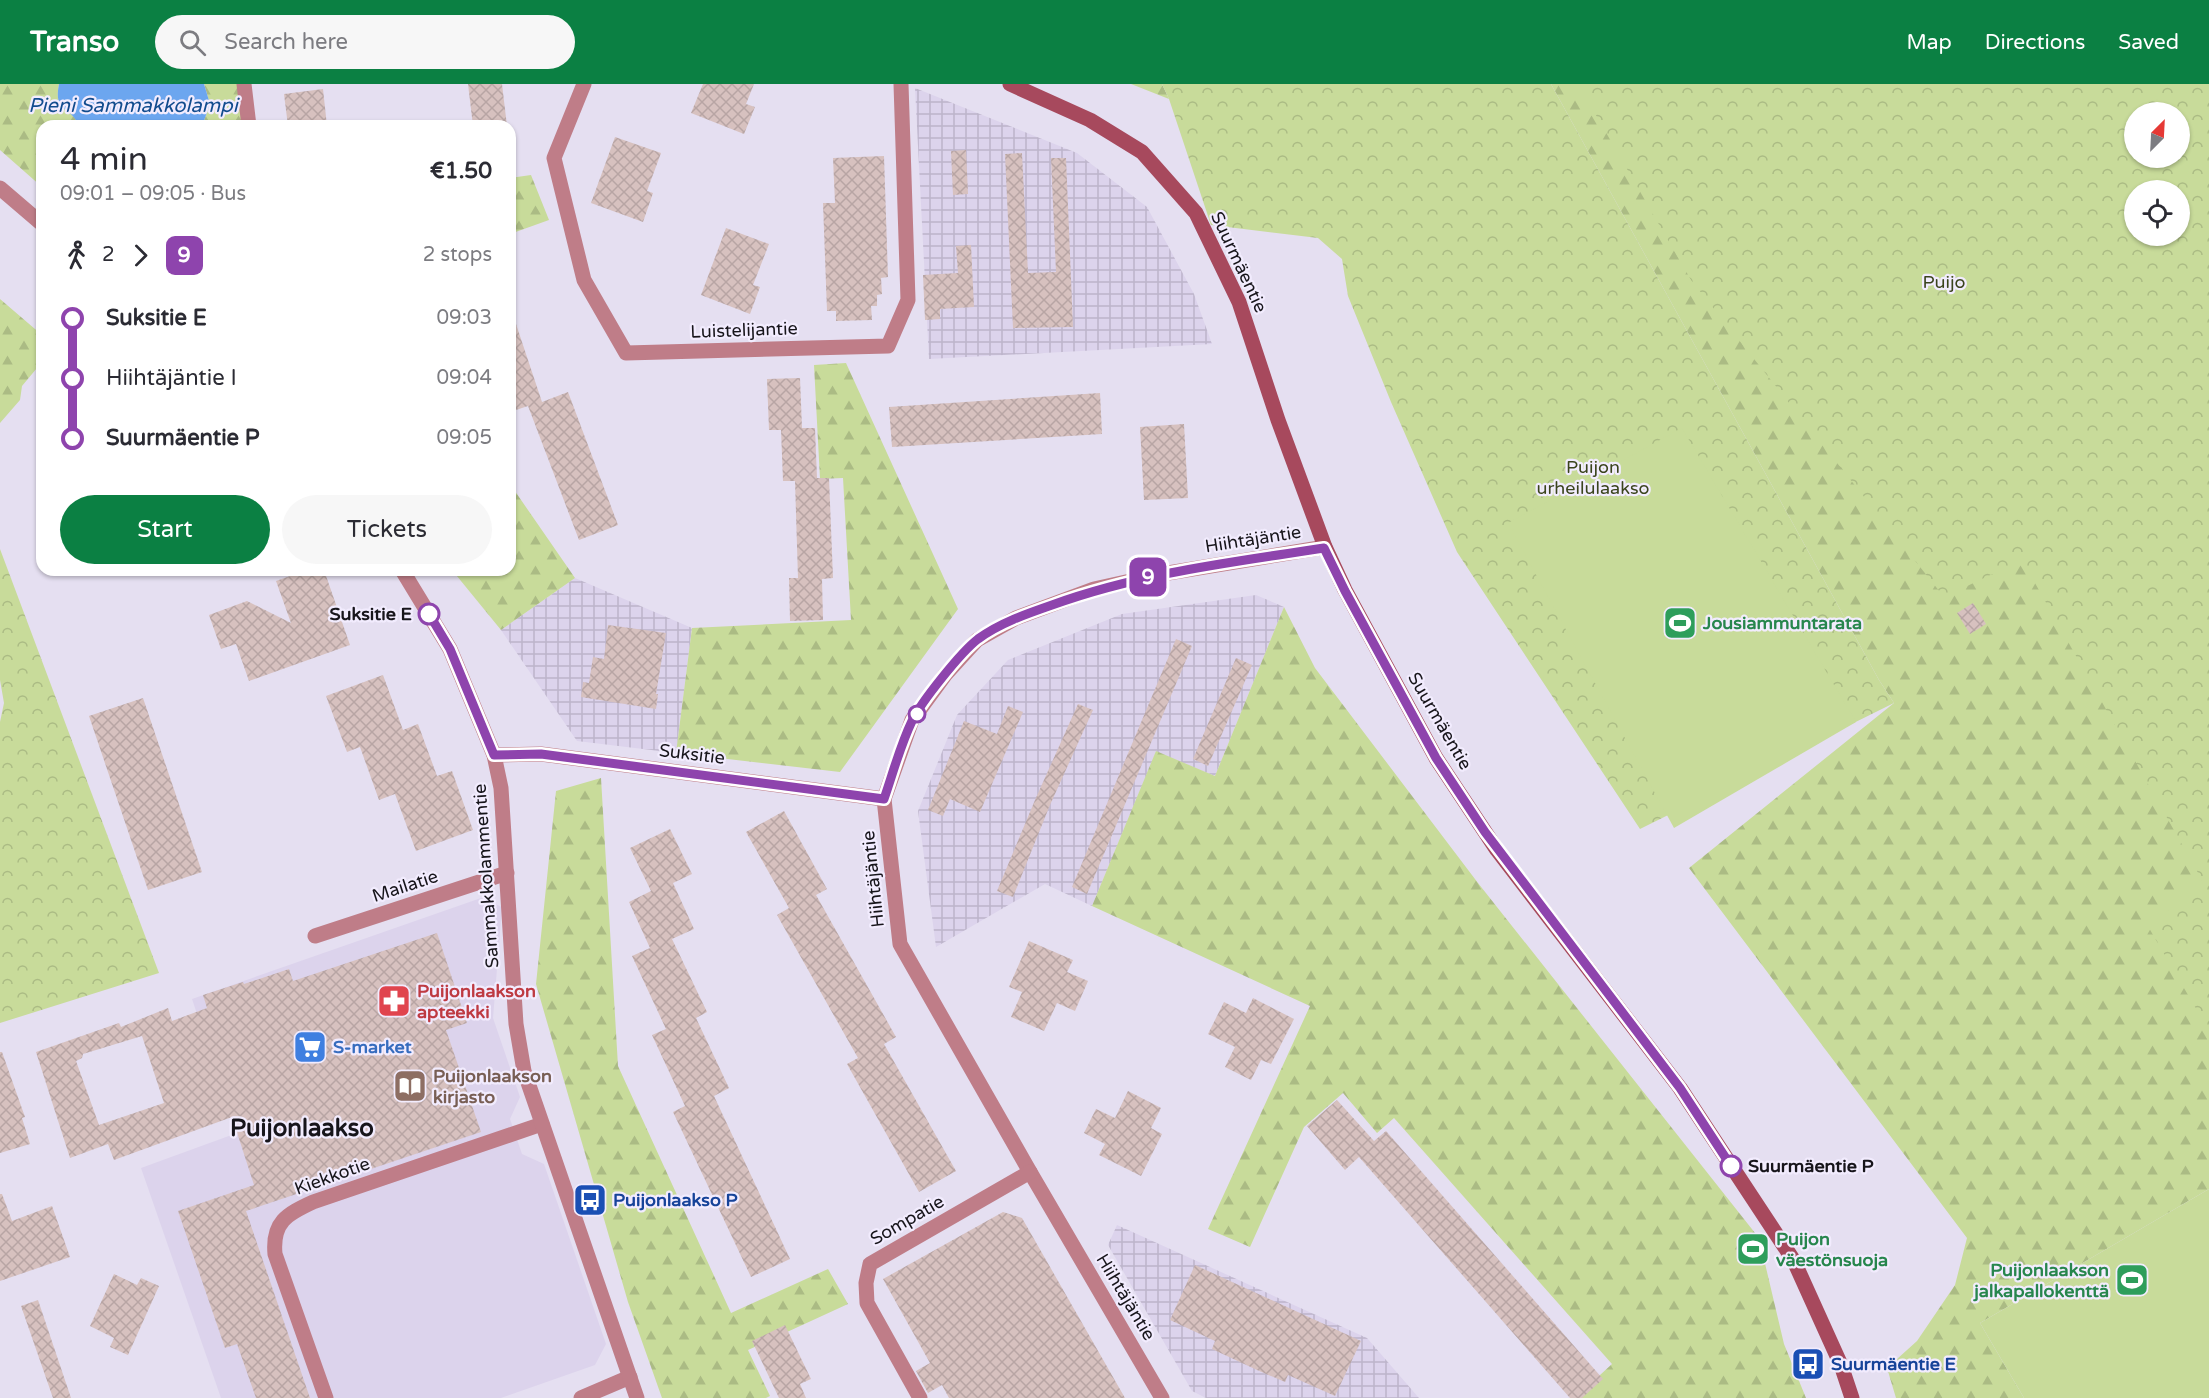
<!DOCTYPE html>
<meta charset="utf-8">
<style>
:root{--surface:#fff;--page:#f7f7f7;--text:#2b2b33;--muted:#7c7c81;--accent:#0b8043}
body{margin:0;font-family:"Varela Round",sans-serif;background:var(--page);color:var(--text);height:100vh;display:flex;flex-direction:column;font-size:22px;white-space:nowrap}
*{box-sizing:border-box;margin:0}
p{font-size:20px;color:var(--muted)}
.icon{flex:none;width:33px;height:33px;fill:none;stroke:currentColor;stroke-width:2;stroke-linecap:round;stroke-linejoin:round}
.map{position:relative;flex:1;overflow:hidden}
.sheet{position:absolute;left:36px;top:36px;width:480px;height:456px;display:flex;flex-direction:column;background:var(--surface);border-radius:18px;box-shadow:0 2px 4px #0004}
.sheet>*{flex:none}
.badge{padding:0 12px;border-radius:9px;font-size:21px;line-height:39px}
.needle{width:39px;rotate:24deg}
.buttons{position:absolute;left:2124px;top:18px;display:grid;gap:12px}
.buttons a{display:grid;place-items:center;width:66px;height:66px;border-radius:50%;background:var(--surface);box-shadow:0 2px 4px #0004;font-size:30px}
.map>.badge{position:absolute;translate:-50% -50%;box-shadow:0 0 0 3px #fff}
.legs{display:flex;align-items:center;gap:9px;height:66px;padding:0 24px;font-size:20px}
.legs p{margin-inline-start:auto}
.headline{display:flex;align-items:center;justify-content:space-between;height:102px;padding:0 24px}
h1{font-size:33px;font-weight:600;line-height:45px}
.cta{display:flex;gap:12px;margin-top:auto;padding:12px 24px}
.cta a{flex:1;height:69px;border-radius:36px;background:var(--accent);color:#fff;font-size:24px;font-weight:600;line-height:69px;text-align:center}
.cta a+a{background:var(--page);color:var(--text)}
ul{padding:0 24px;list-style:none}
li{display:flex;align-items:center;gap:21px;height:60px;font-size:22px}
li i{display:grid;place-items:center;width:9px;height:100%;margin:0 8px;background:currentColor}
li i::after{content:'';width:15px;height:15px;margin:-8px;border:4px solid;border-radius:50%;background:var(--surface)}
li p{margin-inline-start:auto}
li:first-child i{background:linear-gradient(#0000 50%,currentColor 0)}
li:last-child i{background:linear-gradient(currentColor 50%,#0000 0)}
header{display:flex;align-items:center;gap:36px;box-sizing:border-box;height:84px;padding:0 30px;background:var(--accent);color:#fff}
header strong{font-size:28px}
nav{display:flex;gap:33px;margin-inline-start:auto;font-size:21px}
.search{width:420px;height:54px;background:var(--page);display:flex;align-items:center;gap:15px;box-sizing:border-box;padding:0 21px;border-radius:33px;color:var(--muted);font-size:22px}
.map>svg:first-child{display:block}
.built{fill:#dcd3ec}
.industrial{fill:url(#industrial-grid)}
.forest{fill:url(#forest-firs);fill-rule:evenodd}
.park{fill:url(#park-crowns);fill-rule:evenodd}
.pitch{fill:#c8db9a}
.water{fill:#6ca6ef}
.building{fill:url(#building-cross-hatch);fill-rule:evenodd}
.lines{fill:none;stroke-linecap:round;stroke-linejoin:round}
.minor{stroke:#bf7d88;stroke-width:15}
.tertiary{stroke:#bf7d88;stroke-width:15}
.secondary{stroke:#a7495d;stroke-width:15}
.line-1-casing{stroke:#fff;stroke-width:14}
.line-1{stroke:#8e44ad;stroke-width:9}
.stop-1-dot{fill:#fff;stroke:#8e44ad;stroke-width:3}
.labels{text-anchor:middle;stroke-width:4.5;stroke-linejoin:round;paint-order:stroke}
.street-label{font-size:18px;fill:#17151b;stroke:#f2ecfe}
.park-label{font-size:18px;fill:#3a441c;stroke:#f2ecfe}
.stop-label{font-size:18px;font-weight:bold;fill:#17151b;stroke:#f2ecfe;text-anchor:end}
.leisure-label{font-size:18px;font-weight:bold;fill:#27864d;stroke:#f2ecfe;text-anchor:start}
.health-label{font-size:18px;font-weight:bold;fill:#be3a42;stroke:#f2ecfe;text-anchor:start}
.shop-label{font-size:18px;font-weight:bold;fill:#366cbe;stroke:#f2ecfe;text-anchor:start}
.education-label{font-size:18px;font-weight:bold;fill:#785e54;stroke:#f2ecfe;text-anchor:start}
.transit-label{font-size:18px;font-weight:bold;fill:#164399;stroke:#f2ecfe;text-anchor:start}
.water-label{font-size:20px;font-style:italic;fill:#124c8e;stroke:#f2ecfe}
.district-label{font-size:24px;font-weight:bold;fill:#17151b;stroke:#f2ecfe}
</style>
<header>
<strong>Transo</strong>
<div class="search"><svg class="icon" aria-label="search" viewBox="0 0 24 24"><circle cx="10" cy="10" r="6"/><path d="M15 15l6 6"/></svg>Search here</div>
<nav><a>Map</a><a>Directions</a><a>Saved</a></nav>
</header>
<div class="map">
<svg width="2209" height="1314" viewBox="0 0 2209 1314">
<defs>
<pattern id="industrial-grid" width="8" height="8" patternUnits="userSpaceOnUse" patternTransform="scale(1.5)"><rect width="8" height="8" fill="#dcd3ec"/><path d="M0 4h8M4 0v8" fill="none" stroke="#bcb4ca"/></pattern>
<pattern id="forest-firs" width="22" height="20" patternUnits="userSpaceOnUse" patternTransform="scale(1.5)"><rect width="22" height="20" fill="#c8db9a"/><path d="M5 1l3.5 6h-7zM16 11l3.5 6h-7z" fill="#abbb84"/></pattern>
<pattern id="park-crowns" width="20" height="18" patternUnits="userSpaceOnUse" patternTransform="scale(1.5)"><rect width="20" height="18" fill="#c8db9a"/><path d="M2 6a3 3 0 1 1 6 0M12 15a3 3 0 1 1 6 0" fill="none" stroke="#abbb84"/></pattern>
<pattern id="building-cross-hatch" width="8" height="8" patternUnits="userSpaceOnUse" patternTransform="scale(1.5)"><rect width="8" height="8" fill="#d7c1bf"/><path d="M0 0l8 8M0 8l8-8" fill="none" stroke="#b8a5a4"/></pattern>
</defs>
<rect width="100%" height="100%" fill="#e5dff1"/>
<!-- built -->
<polygon class="built" points="481,814 502,823 493,934 520,1013 510,1035 522,1070 544,1080 606,1260 595,1281 501,1314 221,1314 141,1084 237,1049 192,915"/>
<!-- industrial -->
<g class="industrial">
<polygon points="915,4 1077,69 1147,123 1194,210 1212,260 929,275"/>
<polygon points="575,494 692,544 676,669 577,657 501,546"/>
<polygon points="1256,511 1284,523 1215,692 1156,668 1092,822 1045,800 936,863 918,727 957,631 1008,576 1122,530"/>
<polygon points="1117,1141 1367,1254 1419,1314 1206,1314 1192,1307 1108,1161"/>
</g>
<!-- forest -->
<g class="forest">
<path d="M0 0H59C53 30 71 20 79 42H42V103L0 66Z"/>
<polygon points="204,0 237,0 243,42 202,42 210,20"/>
<polygon points="1131,0 1162,0 1169,15"/>
<path d="M1551 0H2209V1105L1980 1239 2024 1314H1896L1887 1284 1917 1257 1955 1201 1967 1154 1689 784 1894 619 1879 596ZM2134 28H2180V74H2134ZM2134 106H2180V152H2134Z"/>
<polygon points="531,91 549,136 510,150 510,94"/>
<polygon points="0,215 42,251 42,278 22,302 20,316 0,339"/>
<polygon points="846,279 958,525 840,688 676,669 692,544 851,536 843,394 820,395 814,281"/>
<polygon points="510,400 575,494 501,546 452,486 510,486"/>
<polygon points="1284,523 1315,584 1478,799 1759,1154 1784,1260 1806,1314 1575,1314 1612,1280 1394,1034 1377,1049 1343,1009 1304,1043 1250,1163 1208,1145 1310,922 1092,822 1156,667 1215,692"/>
<polygon points="601,694 618,982 731,1229 828,1185 848,1220 748,1266 770,1312 766,1314 662,1314 628,1218 536,900 556,707"/>
</g>
<!-- park -->
<g class="park">
<polygon points="1162,0 1551,0 1879,596 1894,619 1640,745 1457,468 1391,318 1348,212 1342,175 1318,154 1211,141 1169,15"/>
<path d="M1578 0H2209V947L2149 844 2202 796 2022 476 1944 513 1691 196ZM2180 28V74H2134V28ZM2180 106V152H2134V106Z"/>
<polygon points="0,465 159,889 0,939 0,638 4,619 0,596"/>
</g>
<!-- pitch -->
<g class="pitch">
<polygon points="1682,344 1856,638 1674,744 1508,439"/>
<polygon points="2209,1105 2209,1314 2024,1314 1980,1239"/>
</g>
<!-- water -->
<path class="water" d="M59 0H204L210 20 202 42H79C71 21 53 30 59 0Z"/>
<!-- building -->
<g class="building">
<polygon points="468,0 502,0 507,42 473,42"/>
<polygon points="703,0 754,0 746,20 755,23 744,50 691,29"/>
<polygon points="323,5 327,42 288,42 284,10"/>
<polygon points="615,53 661,69 647,107 653,109 643,138 591,119"/>
<polygon points="966,66 968,110 953,111 951,67"/>
<polygon points="1022,69 1028,189 1056,188 1051,74 1066,74 1073,243 1013,244 1005,70"/>
<polygon points="884,72 888,193 881,194 882,210 877,211 877,222 871,222 872,236 836,237 836,227 827,227 823,119 835,119 833,74"/>
<polygon points="726,144 769,160 753,201 760,203 750,230 701,211"/>
<polygon points="971,161 974,223 940,225 940,235 925,236 923,191 958,189 956,162"/>
<polygon points="510,231 513,231 542,318 568,308 618,441 579,456 528,322 510,328"/>
<polygon points="800,294 802,344 815,344 817,394 829,394 833,494 822,495 823,536 790,537 789,494 798,494 795,397 783,397 781,346 769,346 767,295"/>
<polygon points="1100,309 1102,350 892,363 889,323"/>
<polygon points="1184,340 1188,414 1144,416 1140,343"/>
<polygon points="307,486 324,486 350,561 249,597 236,560 221,565 209,531 247,517 291,539 276,497"/>
<polygon points="1973,519 1986,540 1970,550 1957,529"/>
<polygon points="608,541 666,549 656,610 658,610 656,625 581,613 583,598 589,599 593,573 604,575"/>
<polygon points="1176,555 1192,562 1087,810 1072,803"/>
<polygon points="1236,574 1252,581 1208,682 1193,675"/>
<polygon points="383,591 403,646 418,640 437,692 452,687 473,746 416,767 395,710 379,716 360,663 347,668 326,612"/>
<polygon points="143,614 202,788 148,806 89,632"/>
<polygon points="1078,620 1093,626 1050,721 1013,813 997,807 1035,716"/>
<polygon points="1008,622 1023,628 980,728 950,715 943,732 928,726 964,637 997,650"/>
<polygon points="784,727 827,805 816,811 896,953 884,960 956,1087 919,1108 847,980 858,974 777,831 789,824 746,748"/>
<polygon points="670,745 692,790 673,799 694,845 672,855 707,928 696,934 729,1004 714,1012 790,1175 751,1193 673,1028 685,1022 652,951 666,945 632,872 650,864 629,818 651,807 630,764"/>
<path d="M437 849 467 939 446 946 481 1048 246 1127 310 1314H256L237 1260 225 1264 178 1127 254 1101 232 1033 114 1076 108 1060 70 1074 36 968 119 939 121 943 168 924 172 937 207 924 203 911 243 898 244 900 289 885 293 897ZM142 952 164 1019 99 1041 76 977 82 974 83 970Z"/>
<polygon points="1029,857 1073,876 1067,888 1088,897 1075,927 1057,919 1044,947 1011,933 1022,908 1009,903"/>
<polygon points="1253,914 1294,935 1271,980 1261,976 1251,996 1225,983 1235,963 1208,950 1224,918 1246,929"/>
<polygon points="0,968 2,968 25,1033 22,1034 30,1060 0,1069"/>
<polygon points="1128,1007 1161,1024 1151,1044 1162,1050 1141,1092 1099,1071 1105,1060 1084,1049 1096,1025 1115,1034"/>
<polygon points="1337,1016 1374,1057 1386,1047 1603,1295 1582,1314 1570,1314 1359,1073 1345,1086 1307,1042"/>
<polygon points="0,1110 2,1110 12,1137 52,1122 70,1173 0,1197"/>
<polygon points="1003,1128 1022,1134 1125,1314 949,1314 942,1301 928,1309 916,1287 930,1279 883,1195"/>
<polygon points="1195,1181 1361,1257 1335,1312 1288,1291 1285,1298 1257,1286 1212,1265 1215,1257 1170,1236"/>
<polygon points="114,1190 137,1201 141,1194 159,1202 128,1271 110,1263 114,1254 90,1242"/>
<polygon points="38,1216 71,1314 53,1314 21,1222"/>
<polygon points="785,1241 811,1295 800,1300 806,1314 779,1314 752,1257"/>
</g>
<g class="lines">
<!-- minor -->
<g class="minor">
<polyline points="584,0 554,74 584,196 626,269 888,262 908,216 901,0"/>
<polyline points="884,715 900,860 1030,1088 1162,1314"/>
<polyline points="315,852 507,789"/>
<path d="M326 1314 275 1170C272 1138 287 1130 313 1118L542 1040"/>
<polyline points="581,1314 630,1293"/>
<polyline points="920,1314 867,1219 866,1199 870,1180 1030,1088"/>
</g>
<!-- tertiary -->
<g class="tertiary">
<polyline points="244,0 249,42"/>
<polyline points="0,104 42,140"/>
<polyline points="402,486 450,565 494,671 501,704 516,940 524,987 637,1314"/>
<polyline points="494,671 541,670 884,715 912,636 945,591 977,556 1016,534 1094,505 1162,490 1325,463"/>
</g>
<!-- secondary -->
<polyline class="secondary" points="1010,0 1090,36 1142,68 1196,129 1239,218 1278,336 1325,463 1345,506 1436,674 1497,766 1680,1004 1794,1177 1841,1281 1852,1314"/>
</g>
<g class="lines">
<!-- line-1 casing -->
<g class="line-1-casing">
<path id="line-1" d="M429 530 450 565 494 671 541 670 884 715C893 689 900 662 912 637 921 618 961 568 978 555 1000 539 1026 530 1052 521 1140 489 1233 478 1324 464L1345 507 1436 674 1485 748 1680 1004 1731 1082"/>
</g>
<!-- line-1 -->
<use href="#line-1" class="line-1"/>
</g>
<!-- icons -->
<defs>
<g id="stadium-square" transform="scale(1.725)"><rect x="-9" y="-9" width="18" height="18" rx="4" fill="#2e9e5b" stroke="#f2ecfe"/><path d="M0-5a6.5 5 0 1 0 0 10a6.5 5 0 1 0 0-10ZM-3.5-1.8h7v3.6h-7Z" fill="#fff"/></g>
<g id="pharmacy-square" transform="scale(1.725)"><rect x="-9" y="-9" width="18" height="18" rx="4" fill="#e0444e" stroke="#f2ecfe"/><path d="M-2-6h4v4h4v4h-4v4h-4v-4h-4v-4h4Z" fill="#fff"/></g>
<g id="supermarket-square" transform="scale(1.725)"><rect x="-9" y="-9" width="18" height="18" rx="4" fill="#3f7fe0" stroke="#f2ecfe"/><path d="M-6-5.5h2.5l.6 2H6L4.5 2H-2.5L-4.4-4H-6ZM-1.5 3.2a1.3 1.3 0 1 0 .1 0ZM3 3.2a1.3 1.3 0 1 0 .1 0Z" fill="#fff"/></g>
<g id="library-square" transform="scale(1.725)"><rect x="-9" y="-9" width="18" height="18" rx="4" fill="#8d6e63" stroke="#f2ecfe"/><path d="M-6-4Q-3-5.5-.7-3.5V5Q-3 3-6 4ZM6-4Q3-5.5 .7-3.5V5Q3 3 6 4Z" fill="#fff"/></g>
<g id="bus-square" transform="scale(1.725)"><rect x="-9" y="-9" width="18" height="18" rx="4" fill="#1a4fb4" stroke="#f2ecfe"/><path d="M-5-6H5V4H4V6H2V4H-2V6H-4V4H-5ZM-3.5-4V0h7V-4ZM-3.5 1.2v1.5H-2V1.2ZM2 1.2v1.5H3.5V1.2Z" fill="#fff"/></g>
</defs>
<g fill-rule="evenodd">
<use href="#stadium-square" x="1680" y="539"/>
<use href="#pharmacy-square" x="394" y="917"/>
<use href="#supermarket-square" x="310" y="963"/>
<use href="#library-square" x="410" y="1002"/>
<use href="#bus-square" x="590" y="1116"/>
<use href="#stadium-square" x="1753" y="1165"/>
<use href="#stadium-square" x="2132" y="1196"/>
<use href="#bus-square" x="1808" y="1280"/>
</g>
<!-- markers -->
<g class="stop-1-dot">
<circle cx="429" cy="530" r="10"/>
<circle cx="917" cy="630" r="8"/>
<circle cx="1731" cy="1082" r="10"/>
</g>
<g class="labels">
<!-- street labels -->
<g class="street-label">
<text transform="translate(1239 178) rotate(65)" y="6">Suurmäentie</text>
<text transform="translate(744 246) rotate(-2)" y="6">Luistelijantie</text>
<text transform="translate(1253 455) rotate(-9)" y="6">Hiihtäjäntie</text>
<text transform="translate(1440 637) rotate(60)" y="6">Suurmäentie</text>
<text transform="translate(692 670) rotate(7)" y="6">Suksitie</text>
<text transform="translate(486 792) rotate(-94)" y="6">Sammakkolammentie</text>
<text transform="translate(873 795) rotate(-96)" y="6">Hiihtäjäntie</text>
<text transform="translate(405 802) rotate(-18)" y="6">Mailatie</text>
<text transform="translate(332 1092) rotate(-20)" y="6">Kiekkotie</text>
<text transform="translate(907 1136) rotate(-30)" y="6">Sompatie</text>
<text transform="translate(1126 1213) rotate(59)" y="6">Hiihtäjäntie</text>
</g>
<!-- park labels -->
<g class="park-label">
<text x="1944" y="204">Puijo</text>
<text x="1593" y="389">Puijon<tspan x="1593" dy="21">urheilulaakso</tspan></text>
</g>
<!-- stop labels -->
<g class="stop-label">
<text x="412" y="536">Suksitie E</text>
<text x="1748" y="1088" text-anchor="start">Suurmäentie P</text>
</g>
<!-- leisure labels -->
<g class="leisure-label">
<text x="1703" y="545">Jousiammuntarata</text>
<text x="1776" y="1161">Puijon<tspan x="1776" dy="21">väestönsuoja</tspan></text>
<text x="2109" y="1192" text-anchor="end">Puijonlaakson<tspan x="2109" dy="21">jalkapallokenttä</tspan></text>
</g>
<!-- health labels -->
<g class="health-label">
<text x="417" y="913">Puijonlaakson<tspan x="417" dy="21">apteekki</tspan></text>
</g>
<!-- shop labels -->
<g class="shop-label">
<text x="333" y="969">S-market</text>
</g>
<!-- education labels -->
<g class="education-label">
<text x="433" y="998">Puijonlaakson<tspan x="433" dy="21">kirjasto</tspan></text>
</g>
<!-- transit labels -->
<g class="transit-label">
<text x="613" y="1122">Puijonlaakso P</text>
<text x="1831" y="1286">Suurmäentie E</text>
</g>
<!-- water labels -->
<g class="water-label">
<text x="133" y="28">Pieni Sammakkolampi</text>
</g>
<!-- district labels -->
<g class="district-label">
<text x="302" y="1052">Puijonlaakso</text>
</g>
</g>
</svg>
<div class="buttons">
<a><svg class="needle" viewBox="-14 -14 28 28"><path d="M0-13l5 13h-10z" fill="#e53935"/><path d="M0 13l5-13h-10z" fill="#7c7c81"/></svg></a>
<a><svg class="icon" aria-label="locate" viewBox="0 0 24 24"><circle cx="12" cy="12" r="6"/><path d="M12 2v4M12 18v4M2 12h4M18 12h4"/></svg></a>
</div>
<b class="badge" style="left:1148px;top:493px;background:#8e44ad;color:#fff">9</b>
<section class="sheet">
<div class="headline"><div><h1>4 min</h1><p>09:01 – 09:05 · Bus</p></div><b>€1.50</b></div>
<div class="legs"><svg class="icon" aria-label="walk" viewBox="0 0 24 24"><circle cx="13" cy="4" r="2"/><path d="M13 8l-2 6 4 7M11 14l-3 7M7 12l3-4h3l4 4"/></svg>2<svg class="icon" aria-label="forward" viewBox="0 0 24 24"><path d="M9 5l7 7-7 7"/></svg><b class="badge" style="background:#8e44ad;color:#fff">9</b><p>2 stops</p></div>
<ul>
<li><i style="color:#8e44ad"></i><b>Suksitie E</b><p>09:03</p></li>
<li><i style="color:#8e44ad"></i><span>Hiihtäjäntie I</span><p>09:04</p></li>
<li><i style="color:#8e44ad"></i><b>Suurmäentie P</b><p>09:05</p></li>
</ul>
<div class="cta"><a>Start</a><a>Tickets</a></div>
</section>
</div>
